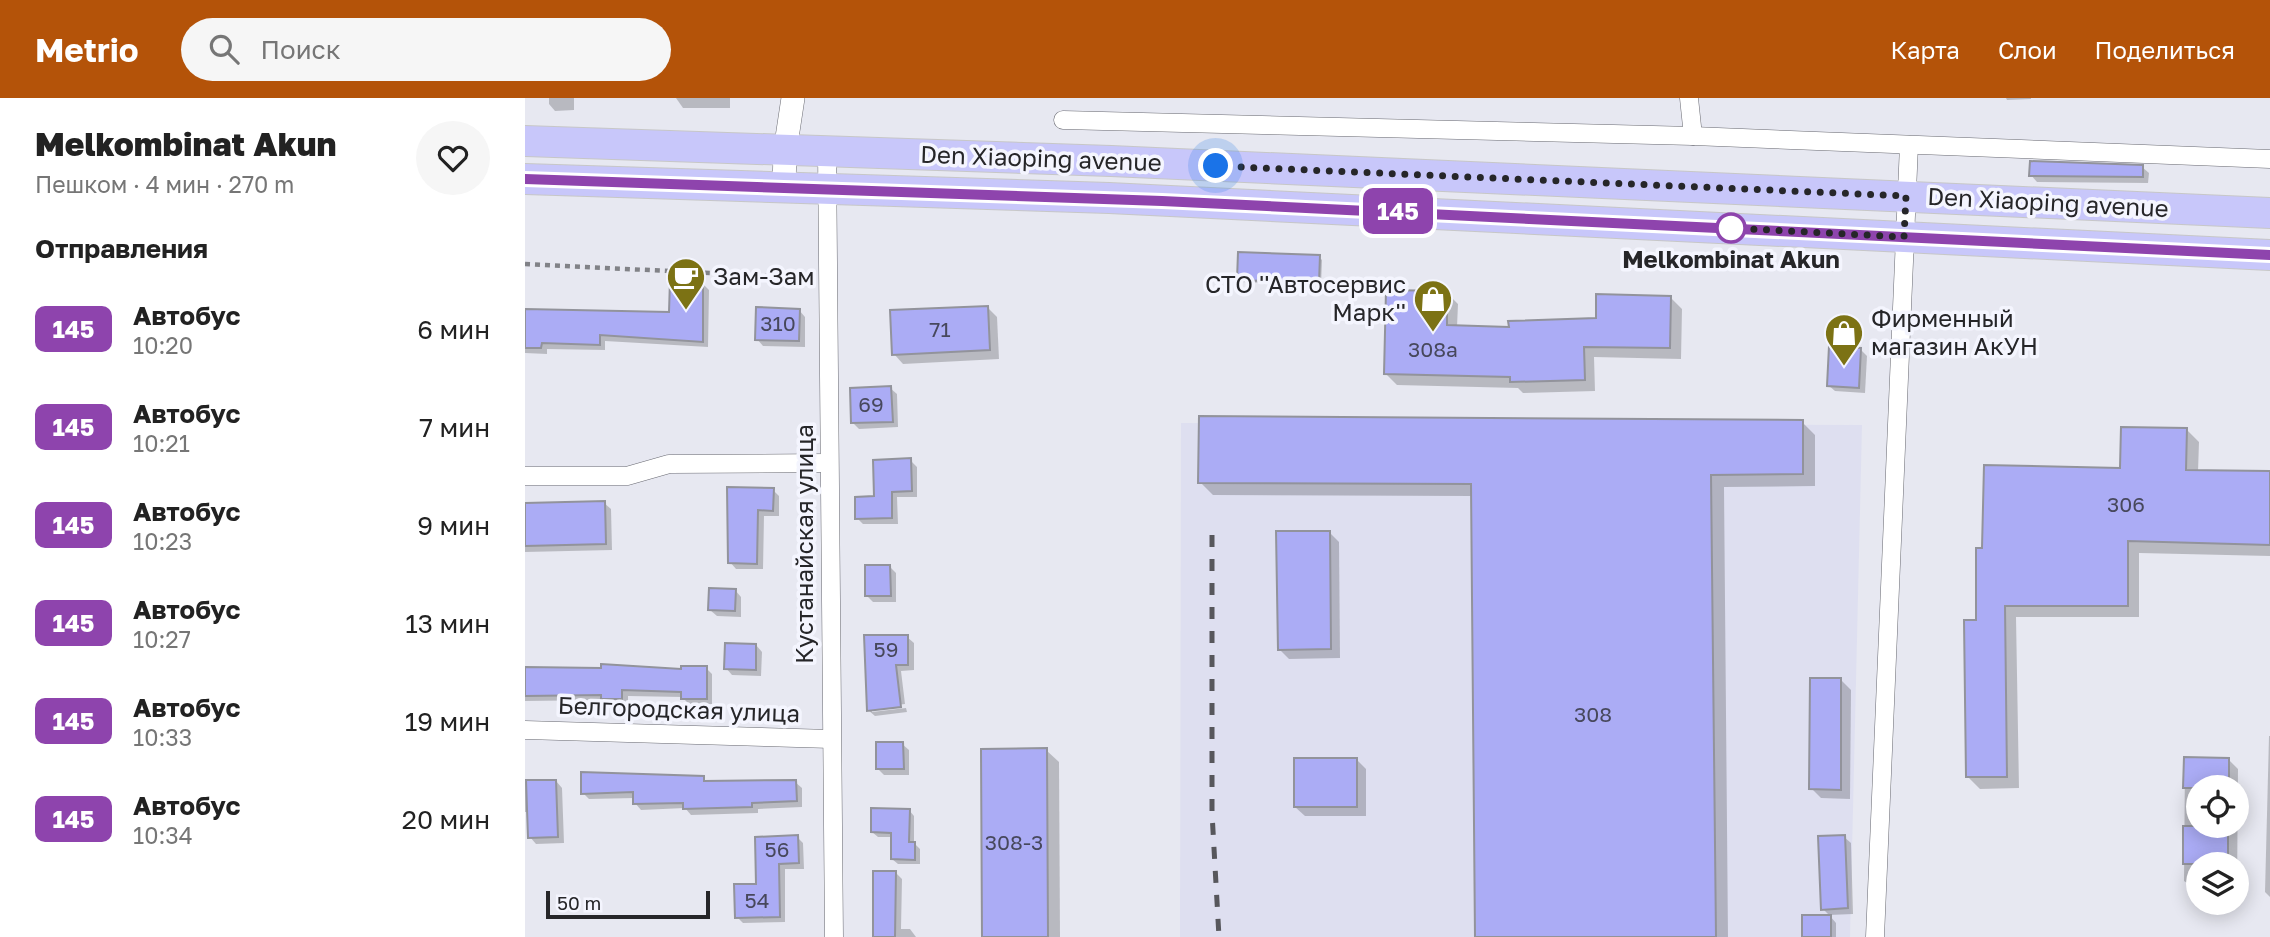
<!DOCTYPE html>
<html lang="ru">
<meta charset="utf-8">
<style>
:root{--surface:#fff;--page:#f6f6f6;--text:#222;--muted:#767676;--accent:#b45309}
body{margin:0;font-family:"Golos Text",sans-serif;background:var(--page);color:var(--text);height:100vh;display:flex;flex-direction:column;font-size:26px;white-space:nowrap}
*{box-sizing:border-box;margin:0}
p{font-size:23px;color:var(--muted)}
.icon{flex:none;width:38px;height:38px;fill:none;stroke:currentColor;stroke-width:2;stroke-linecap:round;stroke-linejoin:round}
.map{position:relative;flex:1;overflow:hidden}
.side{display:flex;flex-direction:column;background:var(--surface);width:525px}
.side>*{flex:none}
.badge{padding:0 14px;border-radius:10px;font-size:24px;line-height:46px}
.buttons{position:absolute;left:1661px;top:677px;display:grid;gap:14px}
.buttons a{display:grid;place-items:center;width:63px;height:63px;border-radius:50%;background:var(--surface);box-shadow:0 4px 18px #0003;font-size:35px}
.scale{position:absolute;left:21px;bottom:18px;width:164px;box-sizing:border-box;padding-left:7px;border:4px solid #262629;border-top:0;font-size:19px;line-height:24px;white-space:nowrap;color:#262629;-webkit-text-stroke:5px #f4f5fe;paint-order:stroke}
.you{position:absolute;width:35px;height:35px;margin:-18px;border:5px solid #fff;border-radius:50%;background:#1a73e8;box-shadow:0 0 0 10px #1a73e833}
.map>.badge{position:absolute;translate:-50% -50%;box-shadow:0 0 0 4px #fff}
h2{padding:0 35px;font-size:26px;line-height:63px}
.round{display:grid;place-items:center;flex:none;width:74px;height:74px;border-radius:37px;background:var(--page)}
.headline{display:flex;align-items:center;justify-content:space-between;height:119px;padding:0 35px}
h1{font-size:33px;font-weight:800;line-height:52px}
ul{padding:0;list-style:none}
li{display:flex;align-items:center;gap:21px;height:98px;padding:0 35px}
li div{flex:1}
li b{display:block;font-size:26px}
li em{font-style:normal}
li .badge{min-width:77px;font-weight:700;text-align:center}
header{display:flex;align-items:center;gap:42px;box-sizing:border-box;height:98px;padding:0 35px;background:var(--accent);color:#fff}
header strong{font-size:33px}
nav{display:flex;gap:38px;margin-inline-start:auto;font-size:24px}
.search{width:490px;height:63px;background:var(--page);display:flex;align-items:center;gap:18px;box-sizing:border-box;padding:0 24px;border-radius:38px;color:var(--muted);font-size:26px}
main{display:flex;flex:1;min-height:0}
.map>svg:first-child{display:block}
.built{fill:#dedff0}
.shadow{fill:#0003;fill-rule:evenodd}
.building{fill:#abacf5;stroke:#92939b;stroke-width:2}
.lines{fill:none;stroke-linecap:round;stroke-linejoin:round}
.minor-casing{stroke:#686971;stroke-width:19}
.tertiary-casing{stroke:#686971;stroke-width:24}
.primary-casing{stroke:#c7c7c7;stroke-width:32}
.path{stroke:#818287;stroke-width:4.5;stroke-dasharray:5 5;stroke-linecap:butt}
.minor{stroke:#fff;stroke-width:18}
.tertiary{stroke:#fff;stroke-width:23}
.primary{stroke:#c8c7fa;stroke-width:30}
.rail{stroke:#57575c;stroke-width:5;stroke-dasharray:12 12;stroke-linecap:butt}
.line-casing{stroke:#fff;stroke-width:16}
.line{stroke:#8e44ad;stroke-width:10}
.walk{stroke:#262629;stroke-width:7;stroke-dasharray:0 12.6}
.stop-dot{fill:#fff;stroke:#8e44ad;stroke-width:3.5}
.labels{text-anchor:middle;stroke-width:7;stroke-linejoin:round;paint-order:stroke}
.number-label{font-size:21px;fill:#47485c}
.street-label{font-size:24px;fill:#262629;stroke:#f4f5fe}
.stop-label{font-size:24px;font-weight:bold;fill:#262629;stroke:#f4f5fe}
.poi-label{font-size:24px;fill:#262629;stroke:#f4f5fe;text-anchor:start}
</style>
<header>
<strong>Metrio</strong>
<div class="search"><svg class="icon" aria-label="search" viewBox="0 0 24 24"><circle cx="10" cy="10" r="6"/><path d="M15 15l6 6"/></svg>Поиск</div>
<nav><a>Карта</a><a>Слои</a><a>Поделиться</a></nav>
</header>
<main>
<section class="side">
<div class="headline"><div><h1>Melkombinat Akun</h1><p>Пешком · 4 мин · 270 m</p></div><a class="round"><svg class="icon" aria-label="heart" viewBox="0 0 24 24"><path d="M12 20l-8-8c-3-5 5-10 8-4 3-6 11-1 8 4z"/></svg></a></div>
<h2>Отправления</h2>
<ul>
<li><span class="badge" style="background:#8e44ad;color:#fff">145</span><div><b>Автобус</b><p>10:20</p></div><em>6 мин</em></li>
<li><span class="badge" style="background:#8e44ad;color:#fff">145</span><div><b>Автобус</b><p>10:21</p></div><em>7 мин</em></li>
<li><span class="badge" style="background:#8e44ad;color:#fff">145</span><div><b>Автобус</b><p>10:23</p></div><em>9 мин</em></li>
<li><span class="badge" style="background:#8e44ad;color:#fff">145</span><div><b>Автобус</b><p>10:27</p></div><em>13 мин</em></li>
<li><span class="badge" style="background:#8e44ad;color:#fff">145</span><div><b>Автобус</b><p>10:33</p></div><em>19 мин</em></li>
<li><span class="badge" style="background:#8e44ad;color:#fff">145</span><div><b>Автобус</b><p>10:34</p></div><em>20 мин</em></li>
</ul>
</section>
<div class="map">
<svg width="1745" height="839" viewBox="0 0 1745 839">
<rect width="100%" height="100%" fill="#e7e8f1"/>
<!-- built -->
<polygon class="built" points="656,325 1337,327 1325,839 655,839"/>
<!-- shadow -->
<g class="shadow">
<polygon points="24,0 49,0 49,12 30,13 24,6"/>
<polygon points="151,0 205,0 205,10 158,10"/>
<polygon points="1481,0 1506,0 1506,1 1482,2"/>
<polygon points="1617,69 1624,75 1623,85 1512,84 1506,77"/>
<polygon points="794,159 797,162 796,187 716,184 714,181"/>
<polygon points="178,186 184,192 183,249 80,243 80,252 22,251 22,256 0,255 0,215 145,215"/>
<polygon points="922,195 933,206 932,229 985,230 1073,222 1145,199 1157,211 1156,261 1069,259 1070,293 998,295 993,290 872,287 861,276"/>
<polygon points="462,209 472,219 474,261 378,266 369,256"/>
<polygon points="274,212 280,219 280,249 238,248 232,241"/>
<polygon points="1335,251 1342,258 1340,295 1310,293 1303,287"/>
<polygon points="365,290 372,296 373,329 334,331 328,325"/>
<polygon points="1277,324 1290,337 1290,388 1199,389 1203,839 952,839 948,398 688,397 675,384"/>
<polygon points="1662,332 1674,344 1673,374 1745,375 1745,458 1614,455 1614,519 1491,519 1494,690 1455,691 1443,679 1459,452"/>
<polygon points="385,362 392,369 392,399 372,399 373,426 338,426 332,420"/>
<polygon points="248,392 254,398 254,418 239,418 238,471 211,471 205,464 206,414"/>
<polygon points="79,405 86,411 87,452 0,454 0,406"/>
<polygon points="804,434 814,444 815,560 764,561 754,551"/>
<polygon points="365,469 371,475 371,504 348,504 342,498"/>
<polygon points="210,492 216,499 216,519 192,518 185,512"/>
<polygon points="382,539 389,545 389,572 376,573 380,606 347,610 347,614 381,610 382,614 350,618 343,612"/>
<polygon points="231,547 237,554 236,578 207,577 201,570"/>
<polygon points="181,570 187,576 187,606 164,606 157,599 103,598 103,606 84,606 79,602 0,603 0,571 158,573"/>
<polygon points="1316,582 1326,592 1325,701 1296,700 1286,690"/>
<polygon points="1744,638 1745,638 1745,799 1740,794"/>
<polygon points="377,646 384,652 384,677 359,677 353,671"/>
<polygon points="521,652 534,664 535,839 459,839"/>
<polygon points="831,661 841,671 841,718 780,718 770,709"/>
<path d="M1660 661H1703L1713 671 1712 793V766H1673V792L1659 783ZM1673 690H1712V728H1673Z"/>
<polygon points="178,680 183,685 270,684 277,690 277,709 233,711 233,715 166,717 160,710 116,712 110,705 110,700 64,701 58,695"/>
<polygon points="31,683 37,690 39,745 11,746 5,739 4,714 0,714 0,684"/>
<polygon points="384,712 389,718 389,745 395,751 395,766 373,766 367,761 368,739 353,739 347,734"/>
<polygon points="272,739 278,745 279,771 260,771 260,824 218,825 212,819"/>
<polygon points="1319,739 1326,745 1328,816 1304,817 1298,811"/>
<polygon points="371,775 377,781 376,831 385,831 391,839 350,839"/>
<polygon points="1305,818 1311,825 1311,839 1279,839"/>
</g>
<!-- building -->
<g class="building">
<polygon points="1505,63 1618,67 1618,79 1504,78"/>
<polygon points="713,154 795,157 794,185 712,182"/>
<polygon points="145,182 178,184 178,244 75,237 75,247 17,245 16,250 0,250 0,211 144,214"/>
<polygon points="861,192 922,193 922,227 984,229 983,223 1071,220 1071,196 1146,198 1145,250 1059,249 1060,282 985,284 985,279 859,276"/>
<polygon points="463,208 465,252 367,257 365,212"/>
<polygon points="231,209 275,211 274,243 230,242"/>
<polygon points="1304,248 1336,250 1334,290 1302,288"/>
<polygon points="366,288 368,324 326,325 325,290"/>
<polygon points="674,318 1278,322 1278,376 1186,377 1191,839 950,839 946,386 673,385"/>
<polygon points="1596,329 1662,330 1661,372 1745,373 1745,447 1603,443 1603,508 1480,508 1482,679 1441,679 1439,522 1451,522 1451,450 1457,450 1459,367 1595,370"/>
<polygon points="386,360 387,393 367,394 367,420 330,421 330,399 349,398 348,362"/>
<polygon points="202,389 249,390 248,413 233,412 232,466 203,465"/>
<polygon points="80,403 81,446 0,448 0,405"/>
<polygon points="751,433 805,433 806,551 753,552"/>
<polygon points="340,467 365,467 366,498 340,498"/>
<polygon points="184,490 211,491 210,513 183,512"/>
<polygon points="339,537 383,537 383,567 371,567 376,609 342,613"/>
<polygon points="200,545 231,546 231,572 199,571"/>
<polygon points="76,566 156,571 156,568 182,568 182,601 156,601 156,594 97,592 97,601 76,601 76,597 0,598 0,569 76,570"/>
<polygon points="1285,580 1316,580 1316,692 1284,691"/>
<polygon points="351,644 378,644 379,671 351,671"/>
<polygon points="522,650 523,839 457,839 456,651"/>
<polygon points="1659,659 1704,660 1704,690 1658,690"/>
<rect x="769" y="660" width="63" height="49"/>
<polygon points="56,674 179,678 179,683 271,682 272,703 227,705 227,709 158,711 158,705 108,706 108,694 56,696"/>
<polygon points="1,682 31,682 33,739 3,740"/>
<polygon points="346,710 385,711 384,744 390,744 390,762 366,761 366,735 346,734"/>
<rect x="1658" y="728" width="45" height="38"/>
<polygon points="273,737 274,765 254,766 255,819 210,820 209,786 231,786 230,739"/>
<polygon points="1320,737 1323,810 1296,812 1293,738"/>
<polygon points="348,773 371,773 370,839 348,839"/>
<rect x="1277" y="817" width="29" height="22"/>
</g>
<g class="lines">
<!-- minor casing -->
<g class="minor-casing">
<g id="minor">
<polyline points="1164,0 1168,38"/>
<polyline points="538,22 1168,38 1745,61"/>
<polyline points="302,53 309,839"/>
<polyline points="0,378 102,378 144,366 304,365"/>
<polyline points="0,632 306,641"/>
<polyline points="1350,839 1384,47"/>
</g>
</g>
<!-- tertiary casing -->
<g class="tertiary-casing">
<polyline id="tertiary" points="259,90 260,53 268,0"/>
</g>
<!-- primary casing -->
<g class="primary-casing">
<g id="primary">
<polyline points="0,43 586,63 1745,115"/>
<polyline points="0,81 584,100 1745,157"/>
</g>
</g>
<!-- path -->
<polyline class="path" points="0,166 286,180"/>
<!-- minor -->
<use href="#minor" class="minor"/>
<!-- tertiary -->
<use href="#tertiary" class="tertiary"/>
<!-- primary -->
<use href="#primary" class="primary"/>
<!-- rail -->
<polyline class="rail" points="687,437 687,715 694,839"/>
</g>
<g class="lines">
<!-- line casing -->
<g class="line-casing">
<polyline id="line" points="0,81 637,103 1745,157"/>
</g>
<!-- line -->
<use href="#line" class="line"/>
<!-- walk -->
<polyline class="walk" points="691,68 1381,98 1379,139 1206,130"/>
</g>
<!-- icons -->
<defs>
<g id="cafe-pin" transform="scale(2.0125)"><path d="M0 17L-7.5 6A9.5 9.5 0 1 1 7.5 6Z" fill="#7c7214" stroke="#f4f5fe"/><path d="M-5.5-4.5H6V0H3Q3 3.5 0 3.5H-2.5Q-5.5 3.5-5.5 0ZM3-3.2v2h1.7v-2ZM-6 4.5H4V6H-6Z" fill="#fff"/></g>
<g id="shop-pin" transform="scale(2.0125)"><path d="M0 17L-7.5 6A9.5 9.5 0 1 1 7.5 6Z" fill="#7c7214" stroke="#f4f5fe"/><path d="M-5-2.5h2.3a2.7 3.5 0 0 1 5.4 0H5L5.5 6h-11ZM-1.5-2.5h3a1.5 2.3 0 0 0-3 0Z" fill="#fff"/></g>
</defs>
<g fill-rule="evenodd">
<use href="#cafe-pin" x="161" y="179"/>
<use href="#shop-pin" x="908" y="201"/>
<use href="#shop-pin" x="1319" y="235"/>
</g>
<!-- markers -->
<circle class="stop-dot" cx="1206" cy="130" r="14"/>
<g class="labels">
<!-- number labels -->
<g class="number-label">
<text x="253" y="233">310</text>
<text x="415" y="239">71</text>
<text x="908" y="259">308а</text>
<text x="346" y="314">69</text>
<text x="1601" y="414">306</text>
<text x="361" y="559">59</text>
<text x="1068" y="624">308</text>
<text x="489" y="752">308-3</text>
<text x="252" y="759">56</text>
<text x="232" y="810">54</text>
</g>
<!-- street labels -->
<g class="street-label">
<text transform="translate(516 61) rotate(2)" y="8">Den Xiaoping avenue</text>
<text transform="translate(1523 105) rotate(3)" y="8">Den Xiaoping avenue</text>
<text transform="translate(280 446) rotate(-90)" y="8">Кустанайская улица</text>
<text transform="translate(154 612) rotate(2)" y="8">Белгородская улица</text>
</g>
<!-- stop labels -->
<g class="stop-label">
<text x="1206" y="170">Melkombinat Akun</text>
</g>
<!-- poi labels -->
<g class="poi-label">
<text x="188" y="187">Зам-Зам</text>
<text x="881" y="195" text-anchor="end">СТО ''Автосервис<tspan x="881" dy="28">Марк''</tspan></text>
<text x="1346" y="229">Фирменный<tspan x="1346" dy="28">магазин АкУН</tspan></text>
</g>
</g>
</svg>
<div class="buttons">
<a><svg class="icon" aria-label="locate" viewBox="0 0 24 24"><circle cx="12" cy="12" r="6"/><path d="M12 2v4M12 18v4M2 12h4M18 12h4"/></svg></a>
<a><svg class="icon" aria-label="layers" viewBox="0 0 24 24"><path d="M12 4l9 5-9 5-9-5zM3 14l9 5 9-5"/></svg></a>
</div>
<div class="scale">50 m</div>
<div class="you" style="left:691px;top:68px"></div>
<b class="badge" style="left:873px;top:113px;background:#8e44ad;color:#fff">145</b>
</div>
</main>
